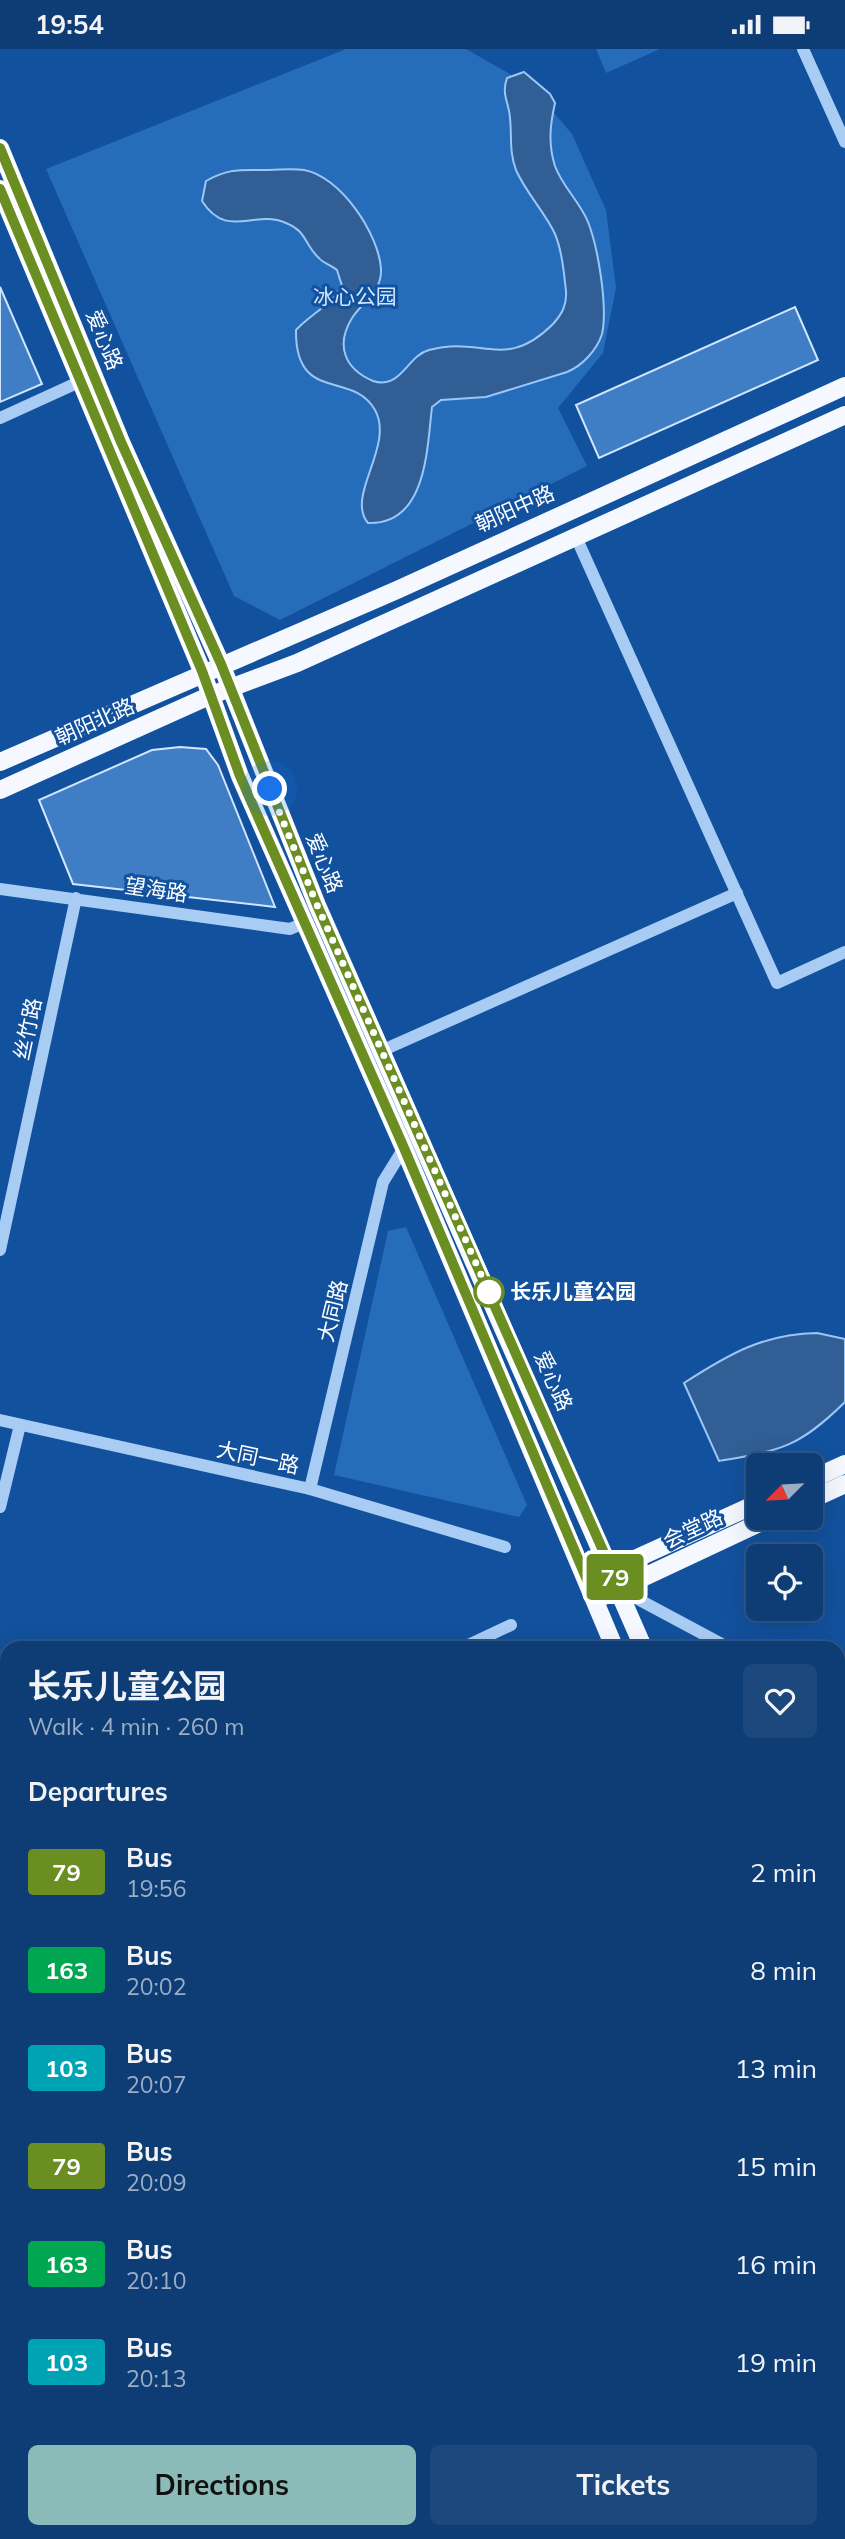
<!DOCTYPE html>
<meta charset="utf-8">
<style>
:root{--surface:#0e3d76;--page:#1c487e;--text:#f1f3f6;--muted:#9baec5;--line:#2e5688;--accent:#8bbbb9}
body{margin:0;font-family:Mulish,"Noto Sans SC",sans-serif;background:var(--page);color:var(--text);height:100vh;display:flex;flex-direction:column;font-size:26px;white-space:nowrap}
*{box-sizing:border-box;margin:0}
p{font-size:23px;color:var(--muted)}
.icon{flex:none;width:38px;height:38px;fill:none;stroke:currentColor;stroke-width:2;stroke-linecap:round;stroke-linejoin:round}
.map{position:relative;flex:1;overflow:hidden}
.details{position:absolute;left:0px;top:1592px;width:845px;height:898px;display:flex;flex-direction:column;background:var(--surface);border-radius:21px 21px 0 0;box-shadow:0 7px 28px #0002,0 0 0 2px var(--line)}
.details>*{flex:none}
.badge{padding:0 14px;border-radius:5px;font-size:24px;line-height:46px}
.needle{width:46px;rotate:246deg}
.buttons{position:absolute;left:746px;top:1404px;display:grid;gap:14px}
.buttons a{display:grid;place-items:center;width:77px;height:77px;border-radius:10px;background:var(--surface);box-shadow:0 7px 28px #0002,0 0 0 2px var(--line);font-size:35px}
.you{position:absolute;width:35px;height:35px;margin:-18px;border:5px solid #fff;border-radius:50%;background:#1a73e8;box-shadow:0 0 0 10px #1a73e833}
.map>.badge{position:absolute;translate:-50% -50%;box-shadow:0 0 0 4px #fff}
h2{padding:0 28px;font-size:26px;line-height:63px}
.round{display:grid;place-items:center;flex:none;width:74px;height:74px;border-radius:10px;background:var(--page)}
.headline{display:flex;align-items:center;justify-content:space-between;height:119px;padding:0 28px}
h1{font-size:33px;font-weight:700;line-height:52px}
.action{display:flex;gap:14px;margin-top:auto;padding:14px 28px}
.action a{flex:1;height:80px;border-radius:10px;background:var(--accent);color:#111;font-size:28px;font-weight:700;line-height:80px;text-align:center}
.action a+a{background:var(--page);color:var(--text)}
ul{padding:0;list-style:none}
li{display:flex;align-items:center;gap:21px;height:98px;padding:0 28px}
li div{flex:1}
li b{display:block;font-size:26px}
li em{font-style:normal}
li .badge{min-width:77px;font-weight:700;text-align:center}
.status{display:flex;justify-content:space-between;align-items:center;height:49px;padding:0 35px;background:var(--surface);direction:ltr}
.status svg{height:19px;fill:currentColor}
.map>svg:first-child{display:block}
.green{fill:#256cbb}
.water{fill:#305e95;stroke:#9ac7f7;stroke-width:2}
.building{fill:#3f7dc5;stroke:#d1e6fe;stroke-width:2}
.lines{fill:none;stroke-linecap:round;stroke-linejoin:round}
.minor{stroke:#a8ccf4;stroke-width:12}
.major{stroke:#f5f9ff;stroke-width:18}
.line-casing{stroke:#fff;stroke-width:16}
.line{stroke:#6b8e23;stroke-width:10}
.walk{stroke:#fff;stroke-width:7;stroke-dasharray:0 12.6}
.stop-dot{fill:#fff;stroke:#6b8e23;stroke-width:3.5}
.labels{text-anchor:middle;stroke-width:6;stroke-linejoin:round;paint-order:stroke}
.park-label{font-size:21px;fill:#d1e6fe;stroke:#12519d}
.street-label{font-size:21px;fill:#fff;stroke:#12519d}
.stop-label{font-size:21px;font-weight:bold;fill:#fff;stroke:#12519d;text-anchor:start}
</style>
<div class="status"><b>19:54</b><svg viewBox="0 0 49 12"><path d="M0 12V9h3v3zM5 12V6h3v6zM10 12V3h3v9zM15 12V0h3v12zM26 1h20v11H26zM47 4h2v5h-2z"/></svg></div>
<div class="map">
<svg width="845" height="2490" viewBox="0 0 845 2490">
<rect width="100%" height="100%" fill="#12519d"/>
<!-- green -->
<g class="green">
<polygon points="346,0 466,0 531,37 572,85 606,161 616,239 603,304 558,359 587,417 280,571 234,547 46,120"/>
<polygon points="596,0 660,0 606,24"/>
<polygon points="406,1178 527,1456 519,1468 334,1426 388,1182"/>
</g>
<!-- water -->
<g class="water">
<path d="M524 23 550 45 555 54C550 76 548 95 555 117 562 137 580 153 588 173 598 198 608 258 602 285 597 301 582 317 567 323L486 348 441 351 432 358C427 399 427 476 368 474 345 447 395 397 375 361 353 321 295 355 296 281 310 266 332 255 342 237L337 221C331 216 323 214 319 209 304 196 308 183 286 174 253 160 227 191 202 152L206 132C229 119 240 121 266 121 278 121 292 119 304 121 340 127 379 185 381 220 382 243 363 252 352 269 335 297 345 320 373 332 382 335 391 333 398 327 409 318 415 305 429 301 482 286 505 323 553 275 562 265 567 256 566 242 564 224 562 202 555 185 545 163 526 144 516 121 509 103 512 88 510 69 509 53 501 46 507 29Z"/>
<path d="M817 1284 845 1290V1353C798 1399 782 1401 719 1412L684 1334C729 1305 763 1285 817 1284Z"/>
</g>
<!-- building -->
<g class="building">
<polygon points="0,238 42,335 0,353"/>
<polygon points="795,258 818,311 599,409 576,356"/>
<polygon points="180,698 206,700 218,716 275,858 73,835 39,751 152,701"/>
</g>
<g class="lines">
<!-- minor -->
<g class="minor">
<polyline points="803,0 845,93"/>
<polyline points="0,369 79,333"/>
<polyline points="576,488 777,934 845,903"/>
<polyline points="0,840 290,880 304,874"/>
<polyline points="381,1002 737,844"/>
<polyline points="0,1201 76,849"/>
<polyline points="0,1371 310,1440 505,1498"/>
<polyline points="310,1440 383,1133 404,1099"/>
<polyline points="0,1458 20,1376"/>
<polyline points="587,1531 619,1540 731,1600"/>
<polyline points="460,1600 511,1576"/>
<polyline points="838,1651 845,1654"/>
<polyline points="36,2490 37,2483"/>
</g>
<!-- major -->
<g class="major">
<polyline points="0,99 121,393 221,615 317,856 644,1600"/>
<polyline points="0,140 202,622 240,727 404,1099 615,1600"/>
<polyline points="0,713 397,541 845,337"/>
<polyline points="0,741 209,647 297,614 845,366"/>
<polyline points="810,1431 845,1415"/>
<polyline points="810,1451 845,1435"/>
<polyline points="602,1525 758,1454"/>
<polyline points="595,1551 772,1468"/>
<polyline points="838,2061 845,2077"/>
<polyline points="838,2144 845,2160"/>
</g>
</g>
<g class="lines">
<!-- line casing -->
<g class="line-casing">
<polyline id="line" points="0,99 121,393 221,615 317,856 620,1540 587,1531 404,1099 240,727 202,622 0,140"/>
</g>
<!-- line -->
<use href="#line" class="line"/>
<!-- walk -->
<polyline class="walk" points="270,740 317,856 494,1255 489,1243"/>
</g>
<!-- markers -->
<circle class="stop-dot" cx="489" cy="1243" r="14"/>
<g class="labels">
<!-- park labels -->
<g class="park-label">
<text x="355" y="255">冰心公园</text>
</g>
<!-- street labels -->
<g class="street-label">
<text transform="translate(104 291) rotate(68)" y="7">爱心路</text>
<text transform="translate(515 460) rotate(-24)" y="7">朝阳中路</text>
<text transform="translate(95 673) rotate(-24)" y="7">朝阳北路</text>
<text transform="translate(324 814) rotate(68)" y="7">爱心路</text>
<text transform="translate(156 841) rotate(8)" y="7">望海路</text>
<text transform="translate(28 980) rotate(-78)" y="7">丝竹路</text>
<text transform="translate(333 1262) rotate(-76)" y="7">大同路</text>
<text transform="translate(553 1332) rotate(66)" y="7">爱心路</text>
<text transform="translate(258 1409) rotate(12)" y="7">大同一路</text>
<text transform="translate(693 1480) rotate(-25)" y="7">会堂路</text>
</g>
<!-- stop labels -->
<g class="stop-label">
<text x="510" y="1250">长乐儿童公园</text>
</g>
</g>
</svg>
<div class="buttons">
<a><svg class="needle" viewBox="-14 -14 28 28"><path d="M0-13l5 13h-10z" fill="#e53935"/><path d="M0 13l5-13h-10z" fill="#9baec5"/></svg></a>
<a><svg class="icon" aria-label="locate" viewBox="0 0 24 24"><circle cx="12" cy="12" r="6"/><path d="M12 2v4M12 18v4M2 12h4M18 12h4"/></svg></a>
</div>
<div class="you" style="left:270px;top:740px"></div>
<b class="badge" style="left:615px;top:1528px;background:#6b8e23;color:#fff">79</b>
<section class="details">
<div class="headline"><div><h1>长乐儿童公园</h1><p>Walk · 4 min · 260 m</p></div><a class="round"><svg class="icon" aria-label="heart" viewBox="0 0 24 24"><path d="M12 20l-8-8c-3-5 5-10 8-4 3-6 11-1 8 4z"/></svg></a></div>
<h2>Departures</h2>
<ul>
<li><span class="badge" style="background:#6b8e23;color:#fff">79</span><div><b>Bus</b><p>19:56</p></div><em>2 min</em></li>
<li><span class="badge" style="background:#00a651;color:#fff">163</span><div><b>Bus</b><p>20:02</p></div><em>8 min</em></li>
<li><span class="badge" style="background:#00a3b4;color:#fff">103</span><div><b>Bus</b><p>20:07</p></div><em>13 min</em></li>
<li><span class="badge" style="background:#6b8e23;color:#fff">79</span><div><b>Bus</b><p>20:09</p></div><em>15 min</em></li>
<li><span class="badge" style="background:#00a651;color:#fff">163</span><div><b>Bus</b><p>20:10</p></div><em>16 min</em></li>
<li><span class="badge" style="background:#00a3b4;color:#fff">103</span><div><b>Bus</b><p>20:13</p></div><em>19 min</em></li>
</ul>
<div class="action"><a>Directions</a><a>Tickets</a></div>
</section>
</div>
